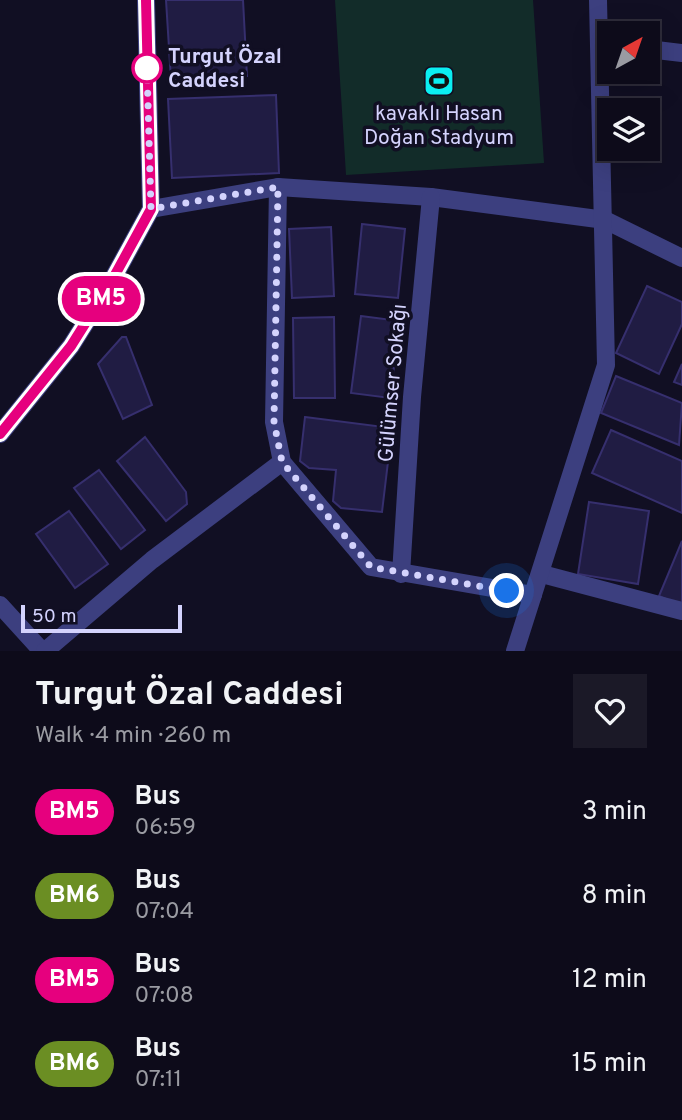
<!DOCTYPE html>
<meta charset="utf-8">
<style>
:root{--surface:#0d0b1a;--page:#1b1927;--text:#f1f3f6;--muted:#9a9ba2;--line:#2d2b39}
body{margin:0;font-family:Overpass,sans-serif;background:var(--page);color:var(--text);height:100vh;display:flex;flex-direction:column;font-size:26px;white-space:nowrap}
*{box-sizing:border-box;margin:0}
p{font-size:23px;color:var(--muted)}
.icon{flex:none;width:38px;height:38px;fill:none;stroke:currentColor;stroke-width:2;stroke-linecap:round;stroke-linejoin:round}
.map{position:relative;height:651px;overflow:hidden}
.side{display:flex;flex-direction:column;background:var(--surface);flex:1}
.side>*{flex:none}
.badge{padding:0 14px;border-radius:23px;font-size:24px;line-height:46px}
.needle{width:46px;rotate:40deg}
.buttons{position:absolute;left:597px;top:21px;display:grid;gap:14px}
.buttons a{display:grid;place-items:center;width:63px;height:63px;border-radius:0px;background:var(--surface);box-shadow:0 7px 28px #0002,0 0 0 2px var(--line);font-size:35px}
.scale{position:absolute;left:21px;bottom:18px;width:161px;box-sizing:border-box;padding-left:7px;border:4px solid #d4d3fd;border-top:0;font-size:19px;line-height:24px;white-space:nowrap;color:#d4d3fd;-webkit-text-stroke:5px #110f23;paint-order:stroke}
.you{position:absolute;width:35px;height:35px;margin:-18px;border:5px solid #fff;border-radius:50%;background:#1a73e8;box-shadow:0 0 0 10px #1a73e833}
.map>.badge{position:absolute;translate:-50% -50%;box-shadow:0 0 0 4px #fff}
.round{display:grid;place-items:center;flex:none;width:74px;height:74px;border-radius:0px;background:var(--page)}
.overview{display:flex;align-items:center;justify-content:space-between;height:119px;padding:0 35px}
h1{font-size:33px;font-weight:700;line-height:52px}
ul{padding:0;list-style:none}
li{display:flex;align-items:center;gap:21px;height:84px;padding:0 35px}
li div{flex:1}
li b{display:block;font-size:26px}
li em{font-style:normal}
li .badge{min-width:77px;font-weight:700;text-align:center}
.map>svg:first-child{display:block}
.green{fill:#122c29}
.building{fill:#201c43;stroke:#362f6e;stroke-width:2}
.lines{fill:none;stroke-linecap:round;stroke-linejoin:round}
.minor{stroke:#3c3f7f;stroke-width:18}
.tertiary{stroke:#3c3f7f;stroke-width:18}
.line-casing{stroke:#fff;stroke-width:16}
.line{stroke:#e6007e;stroke-width:10}
.walk{stroke:#d4d3fd;stroke-width:7;stroke-dasharray:0 12.6}
.stop-dot{fill:#fff;stroke:#e6007e;stroke-width:3.5}
.labels{text-anchor:middle;stroke-width:7;stroke-linejoin:round;paint-order:stroke}
.stop-label{font-size:21px;font-weight:bold;fill:#d4d3fd;stroke:#110f23;text-anchor:start}
.poi-label{font-size:21px;fill:#d4d3fd;stroke:#110f23}
.street-label{font-size:21px;fill:#d4d3fd;stroke:#110f23}
</style>
<div class="map">
<svg width="682" height="651" viewBox="0 0 682 651">
<rect width="100%" height="100%" fill="#110f23"/>
<!-- green -->
<polygon class="green" points="335,0 533,0 544,163 346,175"/>
<!-- building -->
<g class="building">
<polygon points="166,0 243,0 247,76 171,80"/>
<polygon points="276,95 279,173 172,178 168,99"/>
<polygon points="362,224 405,229 398,298 355,294"/>
<polygon points="331,227 334,296 292,298 289,229"/>
<polygon points="647,286 682,302 682,324 659,374 616,353"/>
<polygon points="361,316 400,321 390,398 351,393"/>
<polygon points="334,317 335,398 294,398 293,318"/>
<polygon points="122,337 126,337 152,405 123,419 98,364"/>
<polygon points="682,364 682,385 674,382"/>
<polygon points="616,376 682,403 679,445 601,413"/>
<polygon points="305,417 392,428 382,512 341,508 333,501 336,470 309,468 300,461"/>
<polygon points="611,430 682,461 682,513 592,473"/>
<polygon points="145,437 186,492 187,504 166,521 117,461"/>
<polygon points="99,470 145,530 121,549 74,488"/>
<polygon points="589,502 649,511 638,584 578,574"/>
<polygon points="69,511 108,564 75,588 36,534"/>
<polygon points="682,541 682,606 659,596"/>
</g>
<g class="lines">
<!-- minor -->
<g class="minor">
<polyline points="648,49 682,53"/>
<polyline points="278,187 274,422 282,462 371,567 533,595"/>
<polyline points="151,209 278,187 431,197 605,220 682,258"/>
<polyline points="401,574 412,397 431,197"/>
<polyline points="542,574 682,611"/>
<polyline points="0,605 42,651"/>
<polyline points="45,651 152,560 282,462"/>
<polyline points="515,651 606,365 598,0"/>
</g>
<!-- tertiary -->
<polyline class="tertiary" points="0,434 71,346 110,284 151,209 146,0"/>
</g>
<g class="lines">
<!-- line casing -->
<g class="line-casing">
<polyline id="line" points="0,434 71,346 110,284 151,209 146,0"/>
</g>
<!-- line -->
<use href="#line" class="line"/>
<!-- walk -->
<polyline class="walk" points="147,68 151,209 278,187 274,422 282,462 371,567 507,591"/>
</g>
<!-- icons -->
<defs>
<g id="stadium-square" transform="scale(1.575)"><rect x="-9" y="-9" width="18" height="18" rx="4" fill="#0beef1" stroke="#110f23"/><path d="M0-5a6.5 5 0 1 0 0 10a6.5 5 0 1 0 0-10ZM-3.5-1.8h7v3.6h-7Z" fill="#111"/></g>
</defs>
<g fill-rule="evenodd">
<use href="#stadium-square" x="439" y="81"/>
</g>
<!-- markers -->
<circle class="stop-dot" cx="147" cy="68" r="14"/>
<g class="labels">
<!-- stop labels -->
<g class="stop-label">
<text x="168" y="63">Turgut Özal<tspan x="168" dy="24">Caddesi</tspan></text>
</g>
<!-- poi labels -->
<g class="poi-label">
<text x="439" y="120">kavaklı Hasan<tspan x="439" dy="24">Doğan Stadyum</tspan></text>
</g>
<!-- street labels -->
<g class="street-label">
<text transform="translate(392 383) rotate(-85)" y="7">Gülümser Sokağı</text>
</g>
</g>
</svg>
<div class="buttons">
<a><svg class="needle" viewBox="-14 -14 28 28"><path d="M0-13l5 13h-10z" fill="#e53935"/><path d="M0 13l5-13h-10z" fill="#9a9ba2"/></svg></a>
<a><svg class="icon" aria-label="layers" viewBox="0 0 24 24"><path d="M12 4l9 5-9 5-9-5zM3 14l9 5 9-5"/></svg></a>
</div>
<div class="scale">50 m</div>
<div class="you" style="left:507px;top:591px"></div>
<b class="badge" style="left:101px;top:299px;background:#e6007e;color:#fff">BM5</b>
</div>
<section class="side">
<div class="overview"><div><h1>Turgut Özal Caddesi</h1><p>Walk · 4 min · 260 m</p></div><a class="round"><svg class="icon" aria-label="heart" viewBox="0 0 24 24"><path d="M12 20l-8-8c-3-5 5-10 8-4 3-6 11-1 8 4z"/></svg></a></div>
<ul>
<li><span class="badge" style="background:#e6007e;color:#fff">BM5</span><div><b>Bus</b><p>06:59</p></div><em>3 min</em></li>
<li><span class="badge" style="background:#6b8e23;color:#fff">BM6</span><div><b>Bus</b><p>07:04</p></div><em>8 min</em></li>
<li><span class="badge" style="background:#e6007e;color:#fff">BM5</span><div><b>Bus</b><p>07:08</p></div><em>12 min</em></li>
<li><span class="badge" style="background:#6b8e23;color:#fff">BM6</span><div><b>Bus</b><p>07:11</p></div><em>15 min</em></li>
</ul>
</section>
